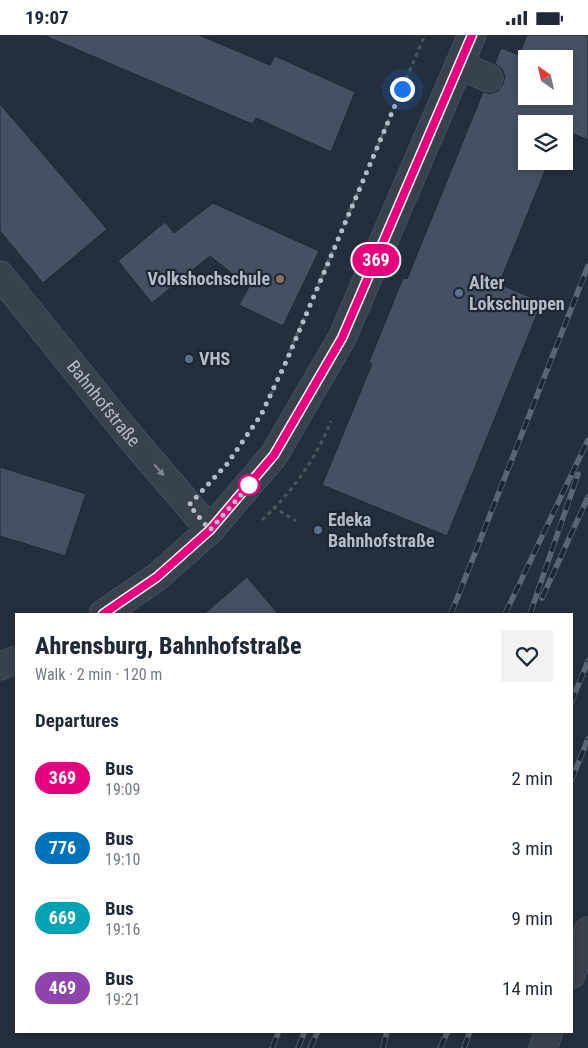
<!DOCTYPE html>
<meta charset="utf-8">
<style>
:root{--surface:#fff;--page:#f2f2f3;--text:#1f2937;--muted:#747a83}
body{margin:0;font-family:"Roboto Condensed",sans-serif;background:var(--page);color:var(--text);height:100vh;display:flex;flex-direction:column;font-size:19px;white-space:nowrap}
*{box-sizing:border-box;margin:0}
p{font-size:16px;color:var(--muted)}
.icon{flex:none;width:28px;height:28px;fill:none;stroke:currentColor;stroke-width:2;stroke-linecap:round;stroke-linejoin:round}
.map{position:relative;flex:1;overflow:hidden}
.panel{position:absolute;left:15px;top:578px;width:558px;height:420px;display:flex;flex-direction:column;background:var(--surface);border-radius:0px;box-shadow:0 2px 8px #0003}
.panel>*{flex:none}
.badge{padding:0 10px;border-radius:16px;font-size:18px;line-height:32px}
.needle{width:32px;rotate:326deg}
.fabs{position:absolute;left:518px;top:15px;display:grid;gap:10px}
.fabs a{display:grid;place-items:center;width:55px;height:55px;border-radius:0px;background:var(--surface);box-shadow:0 2px 8px #0003;font-size:25px}
.you{position:absolute;width:25px;height:25px;margin:-12px;border:4px solid #fff;border-radius:50%;background:#1a73e8;box-shadow:0 0 0 8px #1a73e833}
.map>.badge{position:absolute;translate:-50% -50%;box-shadow:0 0 0 2px #fff}
h2{padding:0 20px;font-size:19px;line-height:45px}
.round{display:grid;place-items:center;flex:none;width:52px;height:52px;border-radius:0px;background:var(--page)}
.overview{display:flex;align-items:center;justify-content:space-between;height:85px;padding:0 20px}
h1{font-size:24px;font-weight:800;line-height:38px}
ul{padding:0;list-style:none}
li{display:flex;align-items:center;gap:15px;height:70px;padding:0 20px}
li div{flex:1}
li b{display:block;font-size:19px}
li em{font-style:normal}
li .badge{min-width:55px;font-weight:700;text-align:center}
.status{display:flex;justify-content:space-between;align-items:center;height:35px;padding:0 25px;background:var(--surface);direction:ltr}
.status svg{height:14px;fill:currentColor}
.map>svg:first-child{display:block}
.building{fill:#455162;stroke:#1f2835;fill-rule:evenodd}
.lines{fill:none;stroke-linecap:round;stroke-linejoin:round}
.minor-casing{stroke:#565f6c;stroke-width:29}
.path{stroke:#44595c;stroke-width:3;stroke-dasharray:4 4;stroke-linecap:butt}
.minor{stroke:#38414e;stroke-width:28}
.rail-casing{stroke:#5a6575;stroke-width:5.5}
.rail{stroke:#1d2633;stroke-width:4;stroke-dasharray:11;stroke-linecap:butt}
.oneway{fill:#7c8592}
.line-casing{stroke:#fff;stroke-width:11}
.line{stroke:#e6007e;stroke-width:8}
.walk{stroke:#b4bcc9;stroke-width:5;stroke-dasharray:0 9}
.education-dot{fill:#8d6e63;stroke:#1d2633;stroke-width:2}
.service-dot{fill:#5c6f8a;stroke:#1d2633;stroke-width:2}
.stop-dot{fill:#fff;stroke:#e6007e;stroke-width:2.5}
.labels{text-anchor:middle;stroke-width:4.5;stroke-linejoin:round;paint-order:stroke}
.poi-label{font-size:18px;font-weight:bold;fill:#b4bcc9;stroke:#1d2633;text-anchor:start}
.street-label{font-size:18px;fill:#b4bcc9;stroke:#1d2633}
</style>
<div class="status"><b>19:07</b><svg viewBox="0 0 49 12"><path d="M0 12V9h3v3zM5 12V6h3v6zM10 12V3h3v9zM15 12V0h3v12zM26 1h20v11H26zM47 4h2v5h-2z"/></svg></div>
<div class="map">
<svg width="588" height="1013" viewBox="0 0 588 1013">
<rect width="100%" height="100%" fill="#242f3e"/>
<!-- building -->
<g class="building">
<polygon points="43,0 199,0 270,30 275,21 355,57 331,117 256,83 252,89"/>
<path d="M527 0H588V105L564 95V89H526V126H549L499 249 542 267 447 501 322 450 372 329 369 327 403 243 407 244 483 57 490 59 498 56 503 49 505 42 502 34 495 28 501 13 519 20ZM526 24H564V61H526Z"/>
<polygon points="0,69 107,194 43,248 0,196"/>
<polygon points="213,168 319,216 283,291 239,270 249,252 210,221 152,268 118,226 165,187 174,198"/>
<polygon points="0,432 86,459 65,521 0,501"/>
<polygon points="247,542 278,579 204,579"/>
</g>
<g class="lines">
<!-- minor casing -->
<g class="minor-casing">
<g id="minor">
<polyline points="459,30 489,43"/>
<path id="s1" d="M0 240 127 398 210 495"/>
<polyline points="103,579 157,542 210,495 274,420 342,303 472,0"/>
<polyline points="0,631 16,625"/>
<polyline points="571,940 588,896"/>
<polyline points="543,1013 549,996"/>
</g>
</g>
<!-- path -->
<g class="path">
<polyline points="271,360 425,0"/>
<polyline points="273,472 296,486"/>
<path d="M262 485C292 457 316 424 331 386"/>
</g>
<!-- minor -->
<use href="#minor" class="minor"/>
<!-- rail casing -->
<g class="rail-casing">
<g id="rail">
<polyline points="542,563 588,462"/>
<polyline points="451,579 588,231"/>
<polyline points="505,579 588,405"/>
<polyline points="530,579 578,439"/>
<polyline points="571,668 588,626"/>
<polyline points="571,746 588,704"/>
<polyline points="272,1013 279,996"/>
<polyline points="298,1013 305,996"/>
<polyline points="310,1013 318,996"/>
<polyline points="383,1013 387,996"/>
<polyline points="440,1013 448,996"/>
<polyline points="464,1013 470,996"/>
</g>
</g>
<!-- rail -->
<use href="#rail" class="rail"/>
</g>
<!-- one-way arrows -->
<defs><path id="oneway-solid" d="M-6-.8H1V-3.2L6.5 0L1 3.2V.8H-6Z" transform="scale(1.25)"/></defs>
<use class="oneway" href="#oneway-solid" transform="translate(159 435) rotate(50)"/>
<g class="lines">
<!-- line casing -->
<g class="line-casing">
<polyline id="line" points="103,579 157,542 210,495 274,420 342,303 472,0"/>
</g>
<!-- line -->
<use href="#line" class="line"/>
<!-- walk -->
<polyline class="walk" points="249,450 254,445 210,495 189,470 227,429 261,380 286,327 402,54"/>
</g>
<!-- markers -->
<circle class="education-dot" cx="280" cy="244" r="5"/>
<g class="service-dot">
<circle cx="459" cy="258" r="5"/>
<circle cx="189" cy="324" r="5"/>
<circle cx="318" cy="495" r="5"/>
</g>
<circle class="stop-dot" cx="249" cy="450" r="10"/>
<g class="labels">
<!-- poi labels -->
<g class="poi-label">
<text x="270" y="250" text-anchor="end">Volkshochschule</text>
<text x="469" y="254">Alter<tspan x="469" dy="21">Lokschuppen</tspan></text>
<text x="199" y="330">VHS</text>
<text x="328" y="491">Edeka<tspan x="328" dy="21">Bahnhofstraße</tspan></text>
</g>
<!-- street labels -->
<g class="street-label">
<text dy="6" stroke="none"><textPath href="#s1" startOffset="165">Bahnhofstraße</textPath></text>
</g>
</g>
</svg>
<div class="fabs">
<a><svg class="needle" viewBox="-14 -14 28 28"><path d="M0-13l5 13h-10z" fill="#e53935"/><path d="M0 13l5-13h-10z" fill="#747a83"/></svg></a>
<a><svg class="icon" aria-label="layers" viewBox="0 0 24 24"><path d="M12 4l9 5-9 5-9-5zM3 14l9 5 9-5"/></svg></a>
</div>
<div class="you" style="left:402px;top:54px"></div>
<b class="badge" style="left:376px;top:225px;background:#e6007e;color:#fff">369</b>
<section class="panel">
<div class="overview"><div><h1>Ahrensburg, Bahnhofstraße</h1><p>Walk · 2 min · 120 m</p></div><a class="round"><svg class="icon" aria-label="heart" viewBox="0 0 24 24"><path d="M12 20l-8-8c-3-5 5-10 8-4 3-6 11-1 8 4z"/></svg></a></div>
<h2>Departures</h2>
<ul>
<li><span class="badge" style="background:#e6007e;color:#fff">369</span><div><b>Bus</b><p>19:09</p></div><em>2 min</em></li>
<li><span class="badge" style="background:#0072bc;color:#fff">776</span><div><b>Bus</b><p>19:10</p></div><em>3 min</em></li>
<li><span class="badge" style="background:#00a3b4;color:#fff">669</span><div><b>Bus</b><p>19:16</p></div><em>9 min</em></li>
<li><span class="badge" style="background:#8e44ad;color:#fff">469</span><div><b>Bus</b><p>19:21</p></div><em>14 min</em></li>
</ul>
</section>
</div>
